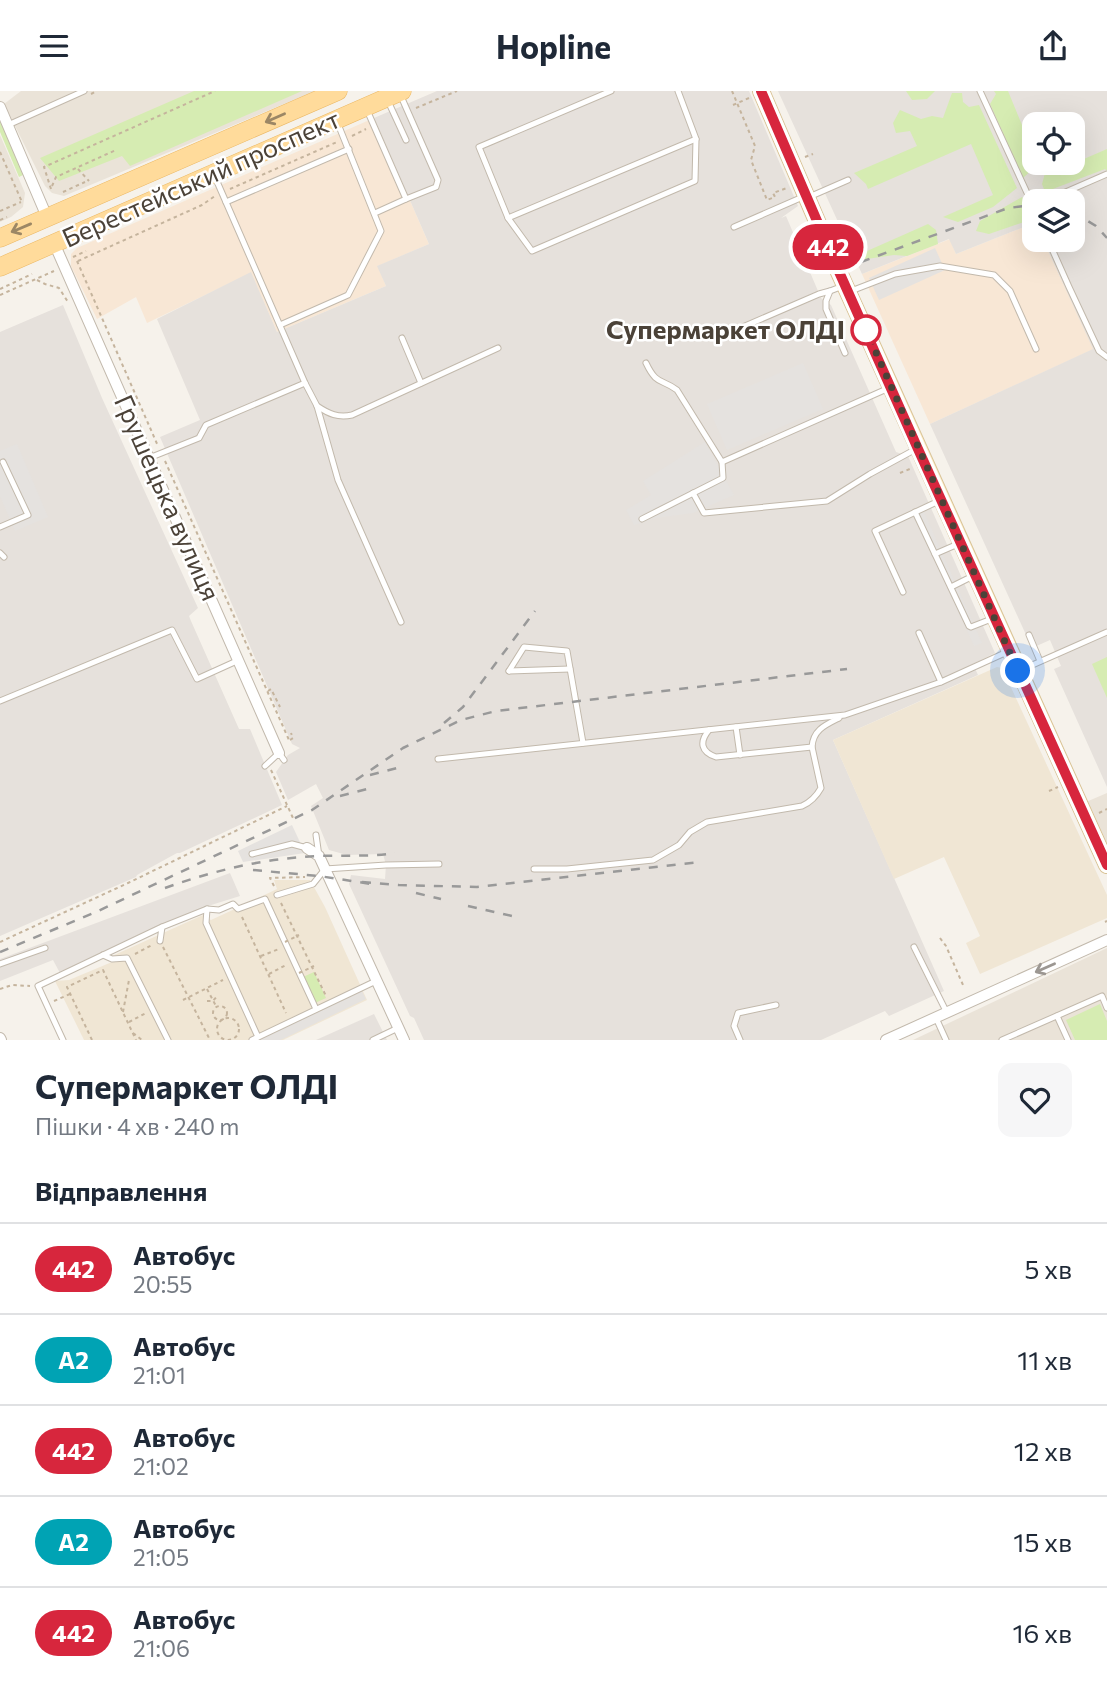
<!DOCTYPE html>
<html lang="uk">
<meta charset="utf-8">
<style>
:root{--surface:#fff;--page:#f6f6f7;--text:#1f2937;--muted:#747a83;--line:#e0e1e3}
body{margin:0;font-family:Commissioner,sans-serif;background:var(--page);color:var(--text);height:100vh;display:flex;flex-direction:column;font-size:26px;white-space:nowrap}
*{box-sizing:border-box;margin:0}
p{font-size:23px;color:var(--muted)}
.icon{flex:none;width:38px;height:38px;fill:none;stroke:currentColor;stroke-width:2;stroke-linecap:round;stroke-linejoin:round}
.map{position:relative;height:949px;overflow:hidden}
.drawer{display:flex;flex-direction:column;background:var(--surface);flex:1}
.drawer>*{flex:none}
.badge{padding:0 14px;border-radius:23px;font-size:24px;line-height:46px}
.controls{position:absolute;left:1022px;top:21px;display:grid;gap:14px}
.controls a{display:grid;place-items:center;width:63px;height:63px;border-radius:14px;background:var(--surface);box-shadow:0 7px 28px #0002;font-size:35px}
.you{position:absolute;width:35px;height:35px;margin:-18px;border:5px solid #fff;border-radius:50%;background:#1a73e8;box-shadow:0 0 0 10px #1a73e833}
.map>.badge{position:absolute;translate:-50% -50%;box-shadow:0 0 0 4px #fff}
h2{padding:0 35px;font-size:26px;line-height:63px}
.round{display:grid;place-items:center;flex:none;width:74px;height:74px;border-radius:14px;background:var(--page)}
.summary{display:flex;align-items:center;justify-content:space-between;height:119px;padding:0 35px}
h1{font-size:33px;font-weight:700;line-height:52px}
ul{padding:0;list-style:none}
li{display:flex;align-items:center;gap:21px;height:91px;padding:0 35px;border-top:2px solid var(--line)}
li div{flex:1}
li b{display:block;font-size:26px}
li em{font-style:normal}
li .badge{min-width:77px;font-weight:700;text-align:center}
header{display:flex;justify-content:space-between;align-items:center;height:91px;padding:0 35px;background:var(--surface);font-size:32px;font-weight:700}
.map>svg:first-child{display:block}
.residential{fill:#eae3d8}
.commercial{fill:#f8e7d5}
.industrial{fill:#e6e1dc;fill-rule:evenodd}
.education{fill:#f0e6d4}
.green{fill:#d6ecb2}
.parking{fill:#e5e2df}
.lines{fill:none;stroke-linecap:round;stroke-linejoin:round}
.lane-casing{stroke:#c2b9ac;stroke-width:7}
.street-casing{stroke:#c2b9ac;stroke-width:12}
.secondary-casing{stroke:#d8c398;stroke-width:18}
.primary-casing{stroke:#ebb864;stroke-width:19}
.path{stroke:#c5b49d;stroke-width:2;stroke-dasharray:3.5 3.5;stroke-linecap:butt}
.lane{stroke:#fff;stroke-width:5}
.street{stroke:#fff;stroke-width:10}
.secondary{stroke:#ffefcc;stroke-width:16}
.primary{stroke:#ffdb9b;stroke-width:18}
.rail{stroke:#999;stroke-width:2.5;stroke-dasharray:9 9;stroke-linecap:butt}
.path-bridge{stroke:#c5b49d;stroke-width:2;stroke-dasharray:3.5 3.5;stroke-linecap:butt}
.oneway{stroke:#9c8765}
.oneway2{stroke:#9c9792}
.line-casing{stroke:#fff;stroke-width:16}
.line{stroke:#d7263d;stroke-width:10}
.walk{stroke:#4b4238;stroke-width:7;stroke-dasharray:0 12.6}
.stop-dot{fill:#fff;stroke:#d7263d;stroke-width:3.5}
.labels{text-anchor:middle;stroke-width:5;stroke-linejoin:round;paint-order:stroke}
.street-label{font-size:26px;fill:#4b4238;stroke:#fff}
.stop-label{font-size:26px;font-weight:bold;fill:#4b4238;stroke:#fff;text-anchor:end}
</style>
<header><svg class="icon" aria-label="menu" viewBox="0 0 24 24"><path d="M4 6h16M4 12h16M4 18h16"/></svg>Hopline<svg class="icon" aria-label="share" viewBox="0 0 24 24"><path d="M12 15V3M7 8l5-5 5 5M5 13v7h14v-7"/></svg></header>
<div class="map">
<svg width="1107" height="949" viewBox="0 0 1107 949">
<rect width="100%" height="100%" fill="#f6f2eb"/>
<!-- residential -->
<g class="residential">
<polygon points="21,0 315,0 64,105 52,102 45,95 4,13"/>
<polygon points="0,44 25,102 23,116 11,126 0,131"/>
<polygon points="1107,702 1107,756 1086,711"/>
<polygon points="1107,857 1107,949 913,949"/>
</g>
<!-- commercial -->
<g class="commercial">
<polygon points="374,27 429,153 378,175 386,195 277,241 251,182 147,232 136,206 97,228 71,175 71,163 77,157"/>
<polygon points="1034,132 1034,149 1043,149 1094,258 930,333 862,183 950,148 956,163"/>
</g>
<!-- industrial -->
<g class="industrial">
<polygon points="437,0 749,0 798,115 781,127 786,125 821,207 831,214 896,361 908,365 995,562 973,573 978,584 833,649 944,900 889,925 885,920 821,949 424,949 414,927 410,925 349,793 351,784 385,788 386,774 383,763 347,764 329,759 311,715 323,707 316,693 288,709 276,681 288,664 300,657 292,653 160,346 200,329 157,228 251,181 277,241 386,195 377,175 429,153 374,27"/>
<path d="M778 0H1107V696L1054 578 1061 575 1050 549 1032 557 930 333 1093 258 1043 149H1073V110H1034V132L956 163 949 148 862 183ZM1034 33H1073V72H1034Z"/>
<polygon points="63,214 102,307 198,517 189,525 191,530 239,638 250,638 282,714 180,762 177,762 137,784 136,786 0,845 0,241"/>
<polygon points="230,782 240,805 208,815 60,882 53,869 0,890 0,868"/>
<polygon points="374,923 387,949 316,949"/>
</g>
<!-- education -->
<g class="education">
<polygon points="997,576 1002,577 1107,804 1107,827 980,883 966,852 980,845 944,766 894,788 833,649"/>
<polygon points="274,789 310,789 325,816 367,909 283,949 84,949 55,890 69,889 112,871 112,865 203,824 211,829 237,817 277,798"/>
</g>
<!-- green -->
<g class="green">
<polygon points="194,0 302,0 130,75 122,65 59,90 40,67"/>
<polygon points="906,0 935,0 927,8 912,9"/>
<polygon points="994,0 1008,0 1034,63 1036,75 1023,87 990,13 996,3"/>
<polygon points="952,2 962,2 963,11 969,16 979,14 1017,97 993,116 958,131 943,126 993,104 971,53 868,98 866,93 854,82 917,55 910,40 896,42 893,32 900,19 921,28 932,25 943,27"/>
<polygon points="0,25 25,83 19,86 0,41"/>
<polygon points="1107,58 1107,80 1105,78 1045,101 1042,93 1045,82 1063,77"/>
<polygon points="1022,106 1030,118 1030,129 989,143 976,140 980,130"/>
<polygon points="928,133 936,139 938,153 907,165 894,164 860,169 858,164"/>
<polygon points="1107,566 1107,607 1092,573"/>
<polygon points="314,881 326,907 315,912 303,886"/>
<polygon points="1100,913 1107,930 1107,949 1075,949 1066,929"/>
</g>
<!-- parking -->
<g class="parking">
<polygon points="935,157 945,179 879,209 869,187"/>
<polygon points="803,272 823,318 727,359 707,313"/>
<polygon points="705,351 734,404 693,422 656,427 634,434 626,419 651,404 643,390"/>
<polygon points="17,353 48,426 15,440 0,405 0,360"/>
<polygon points="924,421 982,552 974,555 916,424"/>
<polygon points="292,734 305,762 243,771 238,760"/>
<polygon points="362,900 366,908 281,949 258,949"/>
</g>
<g class="lines">
<!-- lane casing -->
<g class="lane-casing">
<g id="lane">
<polyline points="611,0 479,56 508,127 532,160 695,90 696,48 678,0"/>
<polyline points="980,0 1034,117"/>
<polyline points="400,3 438,89 436,96 406,108"/>
<polyline points="388,10 406,49"/>
<polyline points="367,19 406,108 375,122"/>
<polyline points="8,34 84,0"/>
<polyline points="215,86 305,292 317,315 338,389 401,531"/>
<polyline points="809,106 848,89"/>
<polyline points="1045,110 1107,83"/>
<polyline points="226,111 349,58"/>
<polyline points="508,127 696,48"/>
<polyline points="734,136 805,105"/>
<polyline points="1048,149 1069,196 1099,260 1107,266"/>
<polyline points="843,195 830,200 826,210 826,218 845,262"/>
<polyline points="851,200 895,183 940,175 994,184 1010,200 1036,258"/>
<polyline points="280,234 348,204 381,140 338,33"/>
<polyline points="738,238 819,203 830,200"/>
<polyline points="402,247 421,292"/>
<path d="M317 315C329 323 338 327 352 324L498 257"/>
<polyline points="149,367 199,347 206,334 305,292"/>
<polyline points="722,371 889,297"/>
<polyline points="693,402 704,422 827,410 870,383 916,358"/>
<polyline points="915,421 969,535 971,536 994,527"/>
<path d="M642 428 723 387 722 371 677 299C661 287 657 295 646 272"/>
<polyline points="0,436 28,424 3,371"/>
<polyline points="0,462 4,466"/>
<polyline points="935,463 958,453"/>
<polyline points="951,496 973,485"/>
<polyline points="903,501 875,440 941,409"/>
<polyline points="919,542 941,591 1007,561"/>
<polyline points="1029,544 1040,570"/>
<polyline points="1021,579 1107,541"/>
<polyline points="509,580 524,556 567,560 583,652"/>
<polyline points="509,580 570,578"/>
<polyline points="0,610 172,539 197,588 239,569"/>
<polyline points="736,636 740,664"/>
<path d="M709 639C699 651 701 661 716 666L812 656"/>
<polyline points="438,668 845,624 941,591"/>
<polyline points="265,675 279,662 284,669"/>
<polyline points="316,744 319,765"/>
<polyline points="252,763 292,753 307,757"/>
<path d="M534 778H567L653 769 679 754 690 741 707 731 802 715C811 711 816 706 821 697L812 656C813 639 825 634 839 627"/>
<polyline points="277,804 313,793 325,778 386,774 439,773"/>
<polyline points="207,818 206,832 258,946"/>
<polyline points="160,850 162,836 207,818 219,819 233,813 238,818 265,808 316,918"/>
<polyline points="914,856 947,922"/>
<polyline points="103,864 112,868 127,867 168,949"/>
<polyline points="0,873 45,857"/>
<polyline points="1057,925 1068,949"/>
<polyline points="936,927 946,949"/>
<polyline points="63,949 38,895 162,836"/>
<polyline points="252,949 376,890"/>
<polyline points="373,949 398,937"/>
<polyline points="740,949 734,935 738,922 776,914"/>
<polyline points="1002,949 1102,905 1107,917"/>
</g>
</g>
<!-- street casing -->
<g class="street-casing">
<g id="street">
<polyline points="0,16 47,126"/>
<polyline points="54,152 279,662"/>
<polyline points="307,757 319,765 404,949"/>
<polyline points="0,947 1,949"/>
<polyline points="886,949 1107,849"/>
</g>
</g>
<!-- secondary casing -->
<g class="secondary-casing">
<polyline id="secondary" points="761,0 838,179 1107,774"/>
</g>
<!-- primary casing -->
<g class="primary-casing">
<g id="primary">
<polyline points="0,147 338,0"/>
<polyline points="0,176 402,0"/>
</g>
</g>
<!-- path -->
<g class="path">
<polyline points="732,0 755,55 751,69 767,109 775,106 773,102 787,97"/>
<polyline points="91,3 97,0"/>
<polyline points="733,14 749,7"/>
<polyline points="416,17 457,0"/>
<polyline points="352,45 366,38"/>
<polyline points="0,61 22,111"/>
<polyline points="805,66 813,63"/>
<polyline points="78,78 89,90"/>
<polyline points="52,95 56,86 116,59"/>
<polyline points="51,98 44,76 215,0"/>
<polyline points="230,98 337,51"/>
<polyline points="63,101 85,91"/>
<polyline points="0,120 21,111"/>
<polyline points="0,129 7,126"/>
<polyline points="73,166 86,160"/>
<polyline points="77,170 158,355"/>
<polyline points="78,170 202,114 215,105"/>
<polyline points="37,189 45,193 59,197 68,211"/>
<polyline points="0,198 32,183"/>
<polyline points="0,204 54,180"/>
<polyline points="165,370 289,649"/>
<polyline points="900,382 912,377"/>
<polyline points="268,600 271,598 280,616"/>
<polyline points="290,649 293,647 291,642"/>
<polyline points="271,679 293,727"/>
<polyline points="1049,700 1058,696"/>
<polyline points="1099,722 1107,718"/>
<polyline points="274,795 270,787 305,786"/>
<polyline points="281,812 326,905"/>
<polyline points="242,826 286,922"/>
<polyline points="1105,831 1107,830"/>
<polyline points="940,847 946,855 963,894"/>
<polyline points="0,851 128,792 287,715"/>
<polyline points="163,856 210,949"/>
<polyline points="135,863 152,854"/>
<polyline points="261,865 279,858"/>
<polyline points="269,883 286,874"/>
<polyline points="0,898 12,894 30,895"/>
<polyline points="207,898 216,915"/>
<polyline points="183,909 223,889"/>
<polyline points="54,910 70,903"/>
<polyline points="207,910 213,910 218,904"/>
<circle cx="220" cy="922" r="7"/>
<polyline points="123,921 129,889"/>
<circle cx="228" cy="938" r="11"/>
<polyline points="129,931 146,922"/>
<polyline points="133,942 142,949"/>
<polyline points="92,949 67,896 103,879 136,949"/>
</g>
<!-- lane -->
<use href="#lane" class="lane"/>
<!-- street -->
<use href="#street" class="street"/>
<!-- secondary -->
<use href="#secondary" class="secondary"/>
<!-- primary -->
<use href="#primary" class="primary"/>
<!-- rail -->
<g class="rail">
<polyline points="1073,121 1096,135 1107,147"/>
<polyline points="861,171 1008,117 1034,114"/>
<polyline points="444,632 463,616 535,520"/>
<polyline points="370,684 397,677"/>
<polyline points="340,705 367,698"/>
<polyline points="253,779 319,785 371,793"/>
<polyline points="362,791 399,794 477,796 701,771"/>
<path d="M165 797C215 779 266 767 319 765 345 764 370 766 395 762"/>
<polyline points="416,802 441,808"/>
<polyline points="468,815 512,825"/>
<polyline points="0,861 96,821 312,719 403,657 461,629 496,620 847,578"/>
</g>
<!-- path-bridge -->
<g class="path-bridge">
<polyline points="285,851 299,844"/>
<polyline points="299,882 314,875"/>
</g>
</g>
<!-- one-way arrows -->
<defs><path id="oneway-shaft" d="M-6 0H5M1.5-3L5.5 0L1.5 3" fill="none" stroke-width="1.6" stroke-linecap="round" stroke-linejoin="round" transform="scale(1.75)"/></defs>
<g class="oneway">
<use href="#oneway-shaft" transform="translate(275 27) rotate(156)"/>
<use href="#oneway-shaft" transform="translate(21 137) rotate(157)"/>
</g>
<use class="oneway2" href="#oneway-shaft" transform="translate(1045 877) rotate(156)"/>
<g class="lines">
<!-- line casing -->
<g class="line-casing">
<polyline id="line" points="761,0 836,174 918,358 1107,774"/>
</g>
<!-- line -->
<use href="#line" class="line"/>
<!-- walk -->
<polyline class="walk" points="866,239 1018,580"/>
</g>
<!-- markers -->
<circle class="stop-dot" cx="866" cy="239" r="14"/>
<g class="labels">
<!-- street labels -->
<g class="street-label">
<text transform="translate(201 88) rotate(-24)" y="9">Берестейський проспект</text>
<text transform="translate(167 407) rotate(66)" y="9">Грушецька вулиця</text>
</g>
<!-- stop labels -->
<g class="stop-label">
<text x="845" y="248">Супермаркет ОЛДІ</text>
</g>
</g>
</svg>
<div class="controls">
<a><svg class="icon" aria-label="locate" viewBox="0 0 24 24"><circle cx="12" cy="12" r="6"/><path d="M12 2v4M12 18v4M2 12h4M18 12h4"/></svg></a>
<a><svg class="icon" aria-label="layers" viewBox="0 0 24 24"><path d="M12 4l9 5-9 5-9-5zM3 14l9 5 9-5"/></svg></a>
</div>
<div class="you" style="left:1018px;top:580px"></div>
<b class="badge" style="left:828px;top:156px;background:#d7263d;color:#fff">442</b>
</div>
<section class="drawer">
<div class="summary"><div><h1>Супермаркет ОЛДІ</h1><p>Пішки · 4 хв · 240 m</p></div><a class="round"><svg class="icon" aria-label="heart" viewBox="0 0 24 24"><path d="M12 20l-8-8c-3-5 5-10 8-4 3-6 11-1 8 4z"/></svg></a></div>
<h2>Відправлення</h2>
<ul>
<li><span class="badge" style="background:#d7263d;color:#fff">442</span><div><b>Автобус</b><p>20:55</p></div><em>5 хв</em></li>
<li><span class="badge" style="background:#00a3b4;color:#fff">А2</span><div><b>Автобус</b><p>21:01</p></div><em>11 хв</em></li>
<li><span class="badge" style="background:#d7263d;color:#fff">442</span><div><b>Автобус</b><p>21:02</p></div><em>12 хв</em></li>
<li><span class="badge" style="background:#00a3b4;color:#fff">А2</span><div><b>Автобус</b><p>21:05</p></div><em>15 хв</em></li>
<li><span class="badge" style="background:#d7263d;color:#fff">442</span><div><b>Автобус</b><p>21:06</p></div><em>16 хв</em></li>
</ul>
</section>
